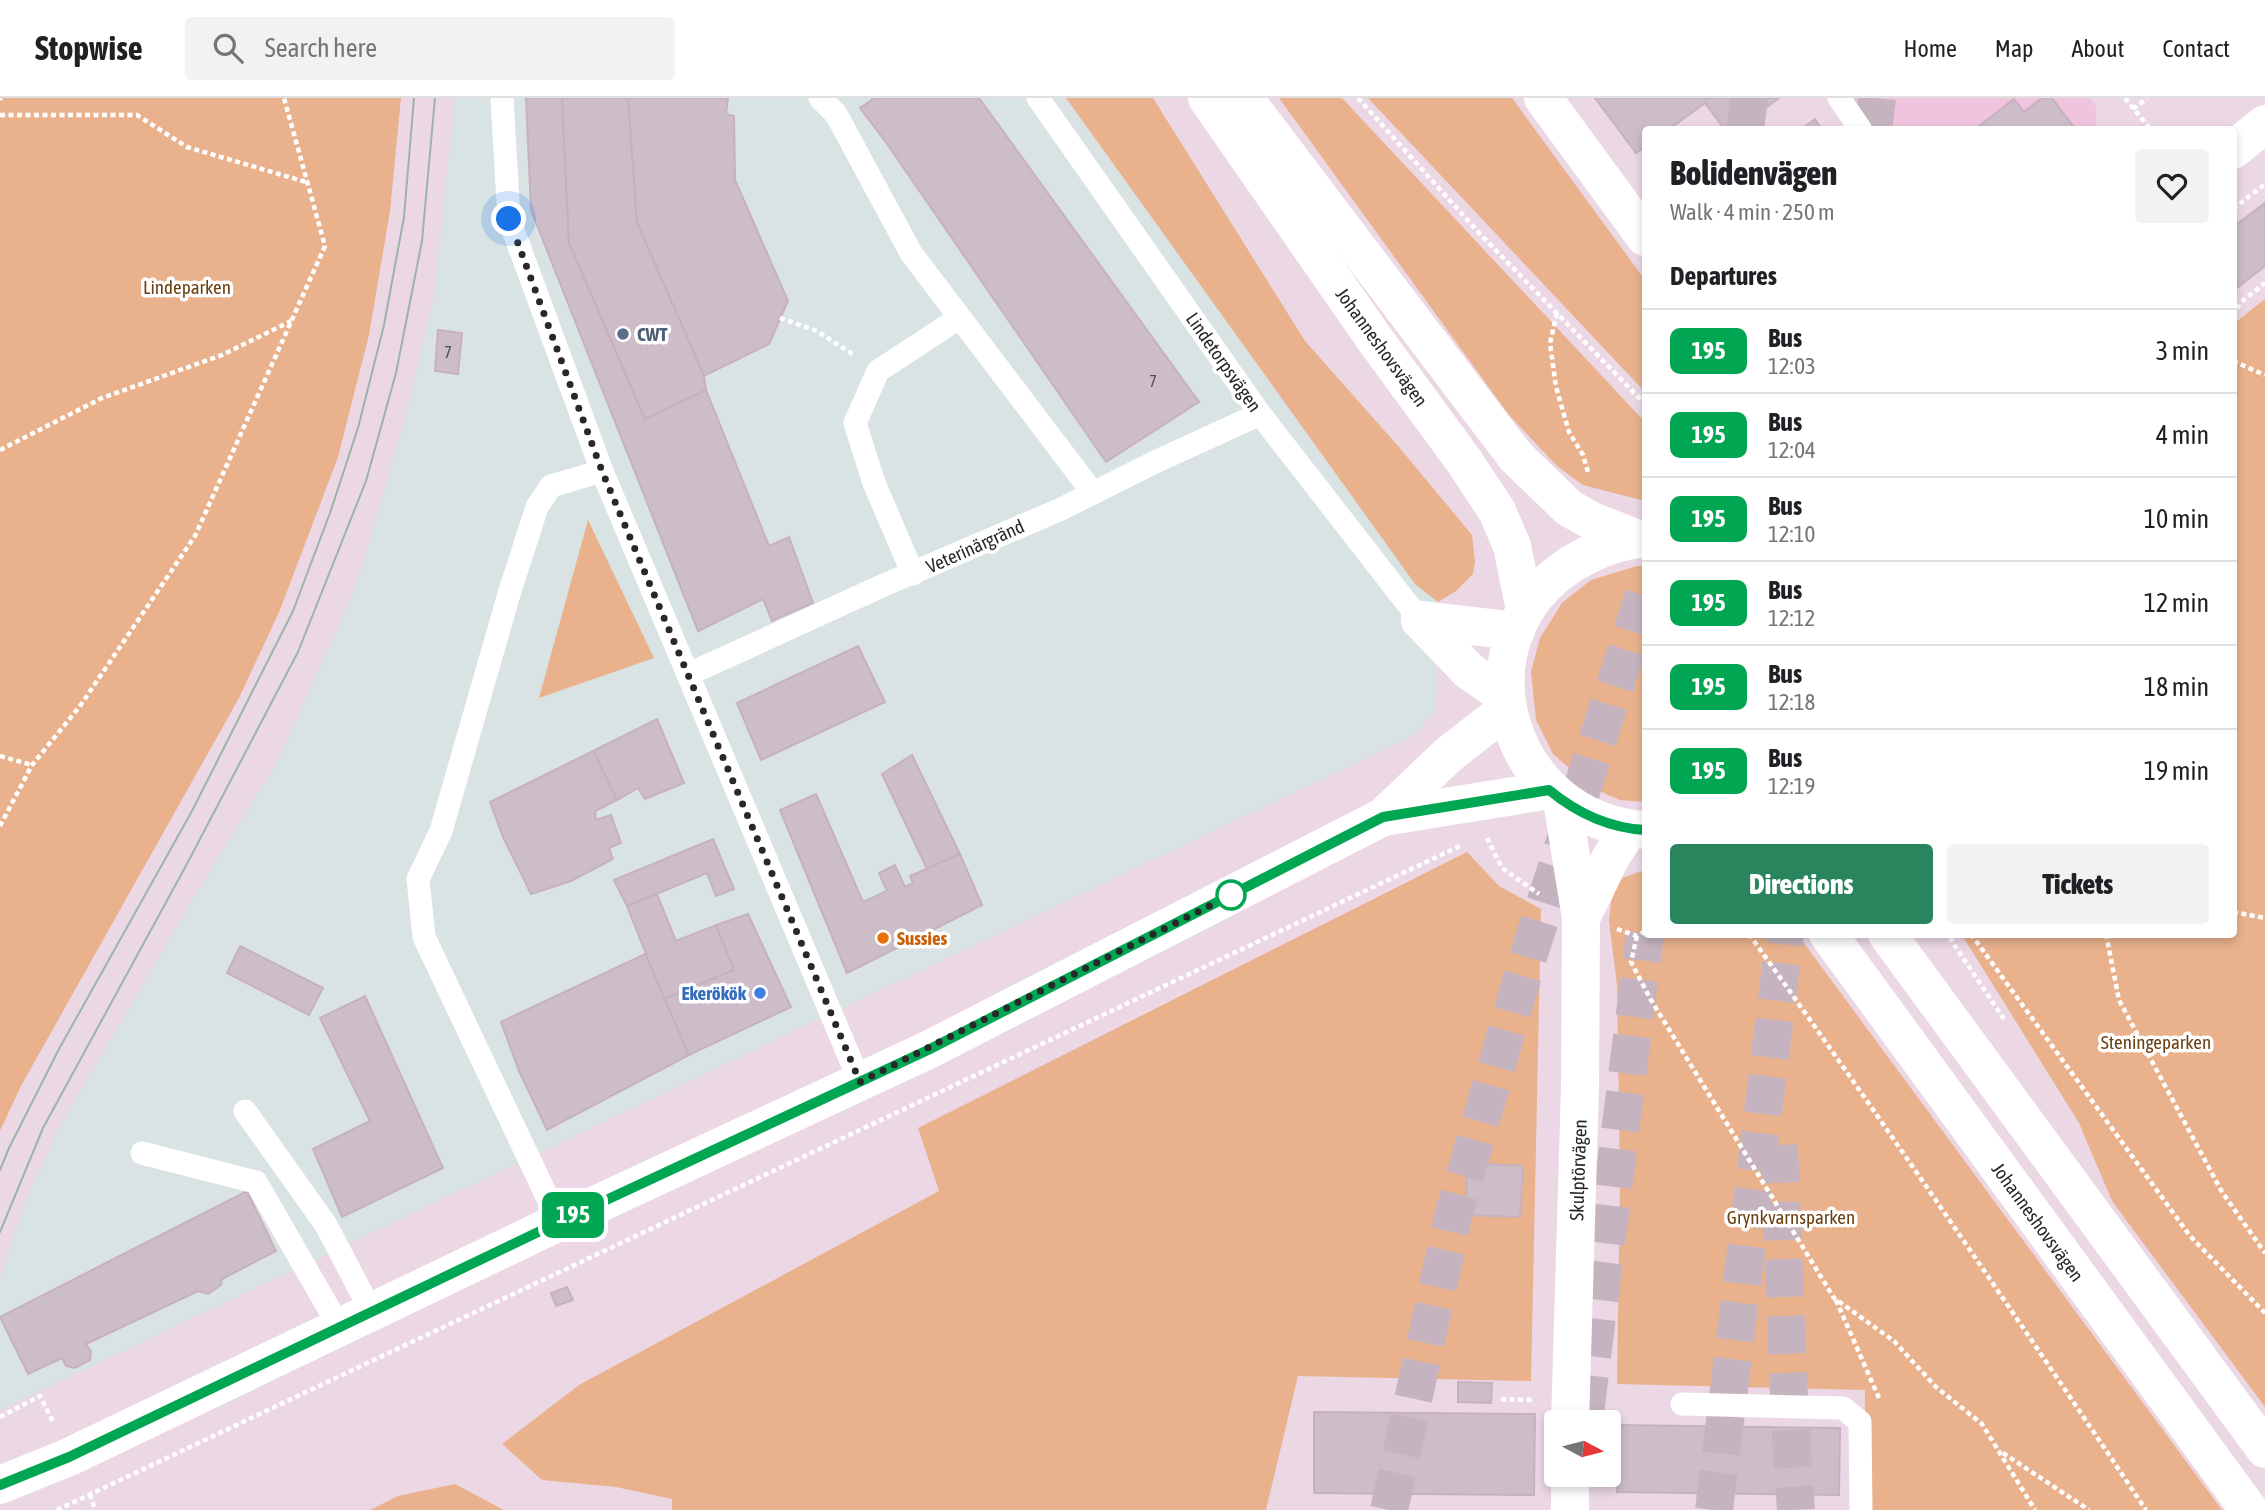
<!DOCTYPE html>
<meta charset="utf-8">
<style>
:root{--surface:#fff;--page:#f2f2f2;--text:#202124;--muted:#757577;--line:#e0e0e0;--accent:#28855e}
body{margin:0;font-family:"Asap Condensed",sans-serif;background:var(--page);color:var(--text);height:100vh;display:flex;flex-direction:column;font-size:26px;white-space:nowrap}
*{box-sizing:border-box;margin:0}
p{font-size:23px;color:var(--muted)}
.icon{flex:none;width:38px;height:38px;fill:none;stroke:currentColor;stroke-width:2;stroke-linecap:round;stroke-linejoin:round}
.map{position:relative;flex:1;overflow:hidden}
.side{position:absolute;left:1642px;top:28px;width:595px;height:812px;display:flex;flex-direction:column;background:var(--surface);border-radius:7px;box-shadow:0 4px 10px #0003}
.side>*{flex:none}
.badge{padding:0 14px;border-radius:10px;font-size:24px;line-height:46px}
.needle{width:46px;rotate:97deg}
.buttons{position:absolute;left:1544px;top:1312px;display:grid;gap:14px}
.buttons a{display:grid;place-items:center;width:77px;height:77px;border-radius:7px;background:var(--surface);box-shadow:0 4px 10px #0003;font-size:35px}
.you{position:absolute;width:35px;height:35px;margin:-18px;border:5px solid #fff;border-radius:50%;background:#1a73e8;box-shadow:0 0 0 10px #1a73e833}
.map>.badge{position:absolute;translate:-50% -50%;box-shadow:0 0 0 4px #fff}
h2{padding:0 28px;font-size:26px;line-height:63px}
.round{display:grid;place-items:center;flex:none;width:74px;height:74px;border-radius:7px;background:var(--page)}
.headline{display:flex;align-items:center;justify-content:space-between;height:119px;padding:0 28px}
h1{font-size:33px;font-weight:800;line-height:52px}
.primary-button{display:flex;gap:14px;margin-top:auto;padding:14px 28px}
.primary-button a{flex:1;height:80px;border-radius:7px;background:var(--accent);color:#fff;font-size:28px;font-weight:800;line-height:80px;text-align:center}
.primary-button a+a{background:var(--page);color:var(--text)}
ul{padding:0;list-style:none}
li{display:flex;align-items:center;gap:21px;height:84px;padding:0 28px;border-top:2px solid var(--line)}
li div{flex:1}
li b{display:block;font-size:26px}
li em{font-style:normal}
li .badge{min-width:77px;font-weight:700;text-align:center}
header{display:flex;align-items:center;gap:42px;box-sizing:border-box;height:98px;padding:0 35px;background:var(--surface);border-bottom:2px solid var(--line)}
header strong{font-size:33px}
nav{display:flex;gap:38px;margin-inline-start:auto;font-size:24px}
.search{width:490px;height:63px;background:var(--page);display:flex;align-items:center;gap:18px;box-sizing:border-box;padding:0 24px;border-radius:7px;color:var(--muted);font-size:26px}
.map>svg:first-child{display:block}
.industrial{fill:#d9e3e3}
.education{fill:#f0c4de}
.green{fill:#e9b28d}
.building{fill:#cdbdc8;stroke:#c7b1bf;stroke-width:2}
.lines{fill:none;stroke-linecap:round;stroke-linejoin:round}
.highway-tunnel{stroke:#c5b4bf;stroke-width:38;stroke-dasharray:38 19;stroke-linecap:butt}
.path{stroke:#fff;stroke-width:4.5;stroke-dasharray:5 3.5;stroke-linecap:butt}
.lane{stroke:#fff;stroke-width:23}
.street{stroke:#fff;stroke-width:38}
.secondary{stroke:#fff;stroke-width:38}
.tram{stroke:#9ab4aa;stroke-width:2}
.line-casing{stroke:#fff;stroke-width:16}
.line{stroke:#00a651;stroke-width:10}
.walk{stroke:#282828;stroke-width:7;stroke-dasharray:0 12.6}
.service-dot{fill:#5c6f8a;stroke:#fff;stroke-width:2.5}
.stop-dot{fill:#fff;stroke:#00a651;stroke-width:3.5}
.food-dot{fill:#e8710a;stroke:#fff;stroke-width:2.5}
.shop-dot{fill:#3f7fe0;stroke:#fff;stroke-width:2.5}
.labels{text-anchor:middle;stroke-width:7;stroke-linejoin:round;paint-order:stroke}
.number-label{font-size:16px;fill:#514d50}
.park-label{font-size:19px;fill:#6a4112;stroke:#fff}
.service-label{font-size:19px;font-weight:bold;fill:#4e5e75;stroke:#fff;text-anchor:start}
.street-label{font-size:19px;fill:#282828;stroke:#fff}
.food-label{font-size:19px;font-weight:bold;fill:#c56008;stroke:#fff;text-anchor:start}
.shop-label{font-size:19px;font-weight:bold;fill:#366cbe;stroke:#fff;text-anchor:end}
</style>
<header>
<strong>Stopwise</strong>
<div class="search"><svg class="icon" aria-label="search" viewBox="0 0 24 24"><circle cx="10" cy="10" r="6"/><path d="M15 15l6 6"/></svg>Search here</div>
<nav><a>Home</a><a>Map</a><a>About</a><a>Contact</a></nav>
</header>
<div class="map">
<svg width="2265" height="1412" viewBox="0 0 2265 1412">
<rect width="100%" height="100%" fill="#ecd7e5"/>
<!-- industrial -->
<polygon class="industrial" points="455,0 1066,0 1415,486 1438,504 1436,611 1415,637 0,1312 0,1181 27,1098 61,1026 192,802 277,664 354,493 404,325 433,202"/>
<!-- education -->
<polygon class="education" points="1851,0 2090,0 2096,9 2096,30 1873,31"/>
<!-- green -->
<g class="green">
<polygon points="0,0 401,0 390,113 369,237 338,359 280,512 239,600 21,988 0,1033"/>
<polygon points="1066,0 1153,0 1305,243 1399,349 1472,437 1475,463 1473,476 1456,493 1438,504 1415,486"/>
<polygon points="1279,0 1342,0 1645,324 1645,403 1583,387 1557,368 1509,317"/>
<polygon points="1368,0 1512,0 1645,182 1645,294"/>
<polygon points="2265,201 2265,1309 2112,1103 2079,1025 1962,837 2233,836 2233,220 2236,224"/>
<polygon points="588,422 654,560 539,600"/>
<polygon points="1637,468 1645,468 1645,704 1620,702 1592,690 1553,656 1536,622 1531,574 1540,540 1562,505 1591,482"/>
<polygon points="1467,754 1499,788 1541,811 1531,1283 1298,1278 1266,1412 672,1412 672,1401 616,1389 542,1382 502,1346 579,1287 939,1093 918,1030"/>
<polygon points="1645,772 1645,836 1798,837 2222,1412 1864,1412 1865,1292 1617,1286 1620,1082 1617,887 1609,823 1611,804 1619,781"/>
<polygon points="455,1386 504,1412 370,1412 398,1398"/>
</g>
<!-- building -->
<g class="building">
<polygon points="526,0 562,0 569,145 645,321 706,292 769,448 789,439 813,505 772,523 763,501 698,533 531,112"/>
<polygon points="562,0 628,0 637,124 704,278 706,292 645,321 569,145"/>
<polygon points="628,0 728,0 726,16 734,18 735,82 788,203 769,246 704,278 637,124"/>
<polygon points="872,0 979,0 1199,304 1106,364 885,43 860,10 873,1"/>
<polygon points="1595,0 1779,0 1737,32 1725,32 1705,5 1668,32 1645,32 1645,49 1636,55"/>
<polygon points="2042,0 2052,0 2076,32 1974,32 2014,1 2024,14"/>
<polygon points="1815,21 1822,32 1801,32"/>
<polygon points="2265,105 2265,168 2233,193 2233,129"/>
<polygon points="438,232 462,235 458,276 435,273"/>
<polygon points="858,548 885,604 761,662 737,605"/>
<polygon points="657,621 684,685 645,701 638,690 617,702 593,653"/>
<polygon points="593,653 617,702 595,713 596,722 611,717 621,745 609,750 613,761 571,783 531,796 503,739 490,704"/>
<polygon points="912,657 960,756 927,771 882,676"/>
<polygon points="816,696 863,804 887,793 879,775 895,767 905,789 913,785 910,778 960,756 982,807 847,875 780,712"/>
<polygon points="713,741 734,791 716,798 707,775 627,808 614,782"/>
<polygon points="657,796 676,843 716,827 734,872 664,901 627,808"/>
<polygon points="748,816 791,909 689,957 664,901 734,872 716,827"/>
<polygon points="240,848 323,890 309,917 227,875"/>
<polygon points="645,856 689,957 547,1032 519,973 501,924"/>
<polygon points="365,898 443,1070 342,1119 313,1051 370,1023 320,920"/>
<polygon points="1467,1065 1523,1068 1520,1119 1465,1117"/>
<polygon points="247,1093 276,1153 222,1181 221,1187 208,1196 198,1193 86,1246 91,1253 90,1262 75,1270 66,1268 62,1260 28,1276 0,1219"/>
<polygon points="567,1189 573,1202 556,1208 551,1195"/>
<polygon points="1458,1284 1492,1285 1491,1305 1458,1304"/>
<polygon points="1314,1314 1535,1316 1534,1397 1314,1395"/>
<polygon points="1618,1327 1840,1330 1839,1397 1617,1394"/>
</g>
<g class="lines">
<!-- highway-tunnel -->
<g class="highway-tunnel">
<polyline points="1745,32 1749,0"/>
<polyline points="1873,32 1877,0"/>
<polyline points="1779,1047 1790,1325 1796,1412"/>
<polyline points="1585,1315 1645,835"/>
<polyline points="1389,1412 1453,1119 1528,859 1645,494"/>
<polyline points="1714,1412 1785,836"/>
</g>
<!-- path -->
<g class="path">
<polyline points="1358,0 1480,136 1645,306"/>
<polyline points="2125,0 2151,32"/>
<polyline points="0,2 1,0"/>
<polyline points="2133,11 2147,0"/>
<polyline points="0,17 137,17 187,49 306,84"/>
<polyline points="2233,111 2265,86"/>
<polyline points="1557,215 1550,245 1556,289 1569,334 1583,357 1588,374"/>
<polyline points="2233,218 2241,204 2265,185"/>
<polyline points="780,220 817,233 854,257"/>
<polyline points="2233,263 2265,277"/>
<polyline points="0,352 102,300 222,257 291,223"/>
<polyline points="0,658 32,667"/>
<polyline points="0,728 32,667 80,608 195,438 325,148 284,0"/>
<polyline points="1487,740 1502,770 1539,796"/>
<polyline points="2233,814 2265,820"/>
<polyline points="1617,831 1637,838 1645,833"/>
<path d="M1749 836C1885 1026 2016 1218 2146 1412"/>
<polyline points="1961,836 1951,842 2004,921"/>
<polyline points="1971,836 2190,1138 2265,1215"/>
<polyline points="2106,836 2119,902 2222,1094 2265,1155"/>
<polyline points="1637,838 1631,864 1651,902 1834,1200 1894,1243 1936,1289 1982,1326 2035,1412"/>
<polyline points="1836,1202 1879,1300"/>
<polyline points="1501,1301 1535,1302"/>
<polyline points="0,1319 40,1298 54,1326"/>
<polyline points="2003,1355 2089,1412"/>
<polyline points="90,1396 95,1412"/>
<polyline points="57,1412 1462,747"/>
</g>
<!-- lane -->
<g class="lane">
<polyline points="502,0 509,121 602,373 860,984"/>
<polyline points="820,0 836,16 911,155 1093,395"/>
<polyline points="1038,0 1260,316 1420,522"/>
<polyline points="1839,0 1861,32"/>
<polyline points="913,476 874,385 855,325 878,273 959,220"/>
<polyline points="689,576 884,487 1059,412 1155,364 1260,316"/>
<polyline points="245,1013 326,1127 372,1215"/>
<polyline points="142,1055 256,1084 340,1230"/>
<polyline points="559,1124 424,839 418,781 441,733 509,496 537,409 551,388 602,373"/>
<polyline points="1682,1306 1843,1310 1860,1324 1861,1412"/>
</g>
<!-- street -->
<g class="street">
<polyline points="1543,0 1645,139"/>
<polyline points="2233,52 2265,26"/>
<polyline points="1420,522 1469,573 1505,598"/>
<polyline points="1420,522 1516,533"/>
<polyline points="1562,703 1581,820 1580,989 1570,1325"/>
<polyline points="1581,820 1611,759 1629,731"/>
<polyline points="1570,1412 1570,1377"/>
</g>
<!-- secondary -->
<g class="secondary">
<polyline points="1207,0 1376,243 1464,363 1497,413 1512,448 1525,512"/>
<polyline points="1244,0 1516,359 1569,410 1592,423 1638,441"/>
<path d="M1643 441C1618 442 1594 453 1573 465 1452 541 1505 723 1645 732"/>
<polyline points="1383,719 1550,692"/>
<polyline points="1828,836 2249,1412"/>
<polyline points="1887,836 2265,1351"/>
<polyline points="0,1387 69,1359 559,1124 928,952 1383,719 1448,657 1507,611"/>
</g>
<!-- tram -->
<g class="tram">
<polyline points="0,1072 9,1050 59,951 192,713 293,513 330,415 358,330 384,227 404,119 414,0"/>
<polyline points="0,1134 43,1030 188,764 298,554 366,383 396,275 422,143 435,0"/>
</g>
</g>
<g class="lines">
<!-- line casing -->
<g class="line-casing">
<path id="line" d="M0 1387 69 1359 559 1124 928 952 1383 719 1549 692C1577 715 1609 730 1645 732"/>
</g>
<!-- line -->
<use href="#line" class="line"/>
<!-- walk -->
<polyline class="walk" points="509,121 602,373 860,984 1239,793 1231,797"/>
</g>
<!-- markers -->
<circle class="service-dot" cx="623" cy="236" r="7"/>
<circle class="stop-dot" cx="1231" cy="797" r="14"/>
<circle class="food-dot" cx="883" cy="840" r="7"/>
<circle class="shop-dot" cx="760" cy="895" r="7"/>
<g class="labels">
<!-- number labels -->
<g class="number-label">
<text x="448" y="260">7</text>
<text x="1153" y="289">7</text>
</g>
<!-- park labels -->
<g class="park-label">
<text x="187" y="196">Lindeparken</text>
<text x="2156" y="951">Steningeparken</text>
<text x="1791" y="1126">Grynkvarnsparken</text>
</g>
<!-- service labels -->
<g class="service-label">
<text x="637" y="243">CWT</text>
</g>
<!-- street labels -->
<g class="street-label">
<text transform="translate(1382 249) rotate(54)" y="7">Johanneshovsvägen</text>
<text transform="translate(1224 264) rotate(55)" y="7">Lindetorpsvägen</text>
<text transform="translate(975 448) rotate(-24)" y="7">Veterinärgränd</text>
<text transform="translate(1578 1072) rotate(-88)" y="7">Skulptörvägen</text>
<text transform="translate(2038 1124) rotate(54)" y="7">Johanneshovsvägen</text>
</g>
<!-- food labels -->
<g class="food-label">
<text x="897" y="847">Sussies</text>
</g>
<!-- shop labels -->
<g class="shop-label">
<text x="746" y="902">Ekerökök</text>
</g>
</g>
</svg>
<div class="buttons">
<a><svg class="needle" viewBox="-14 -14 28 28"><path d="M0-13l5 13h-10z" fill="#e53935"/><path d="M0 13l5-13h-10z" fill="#757577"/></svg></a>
</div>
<div class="you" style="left:509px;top:121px"></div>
<b class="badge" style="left:573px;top:1117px;background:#00a651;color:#fff">195</b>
<section class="side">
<div class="headline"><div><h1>Bolidenvägen</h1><p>Walk · 4 min · 250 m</p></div><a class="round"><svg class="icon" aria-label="heart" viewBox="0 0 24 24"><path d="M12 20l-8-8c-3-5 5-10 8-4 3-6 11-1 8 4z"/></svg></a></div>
<h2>Departures</h2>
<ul>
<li><span class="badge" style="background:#00a651;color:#fff">195</span><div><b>Bus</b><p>12:03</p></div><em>3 min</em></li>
<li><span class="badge" style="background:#00a651;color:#fff">195</span><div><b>Bus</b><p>12:04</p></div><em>4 min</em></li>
<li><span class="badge" style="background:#00a651;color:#fff">195</span><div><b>Bus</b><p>12:10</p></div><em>10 min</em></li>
<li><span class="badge" style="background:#00a651;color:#fff">195</span><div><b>Bus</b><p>12:12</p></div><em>12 min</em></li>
<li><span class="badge" style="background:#00a651;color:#fff">195</span><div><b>Bus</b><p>12:18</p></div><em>18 min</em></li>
<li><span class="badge" style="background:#00a651;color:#fff">195</span><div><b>Bus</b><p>12:19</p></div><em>19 min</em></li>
</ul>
<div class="primary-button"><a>Directions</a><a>Tickets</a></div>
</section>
</div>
